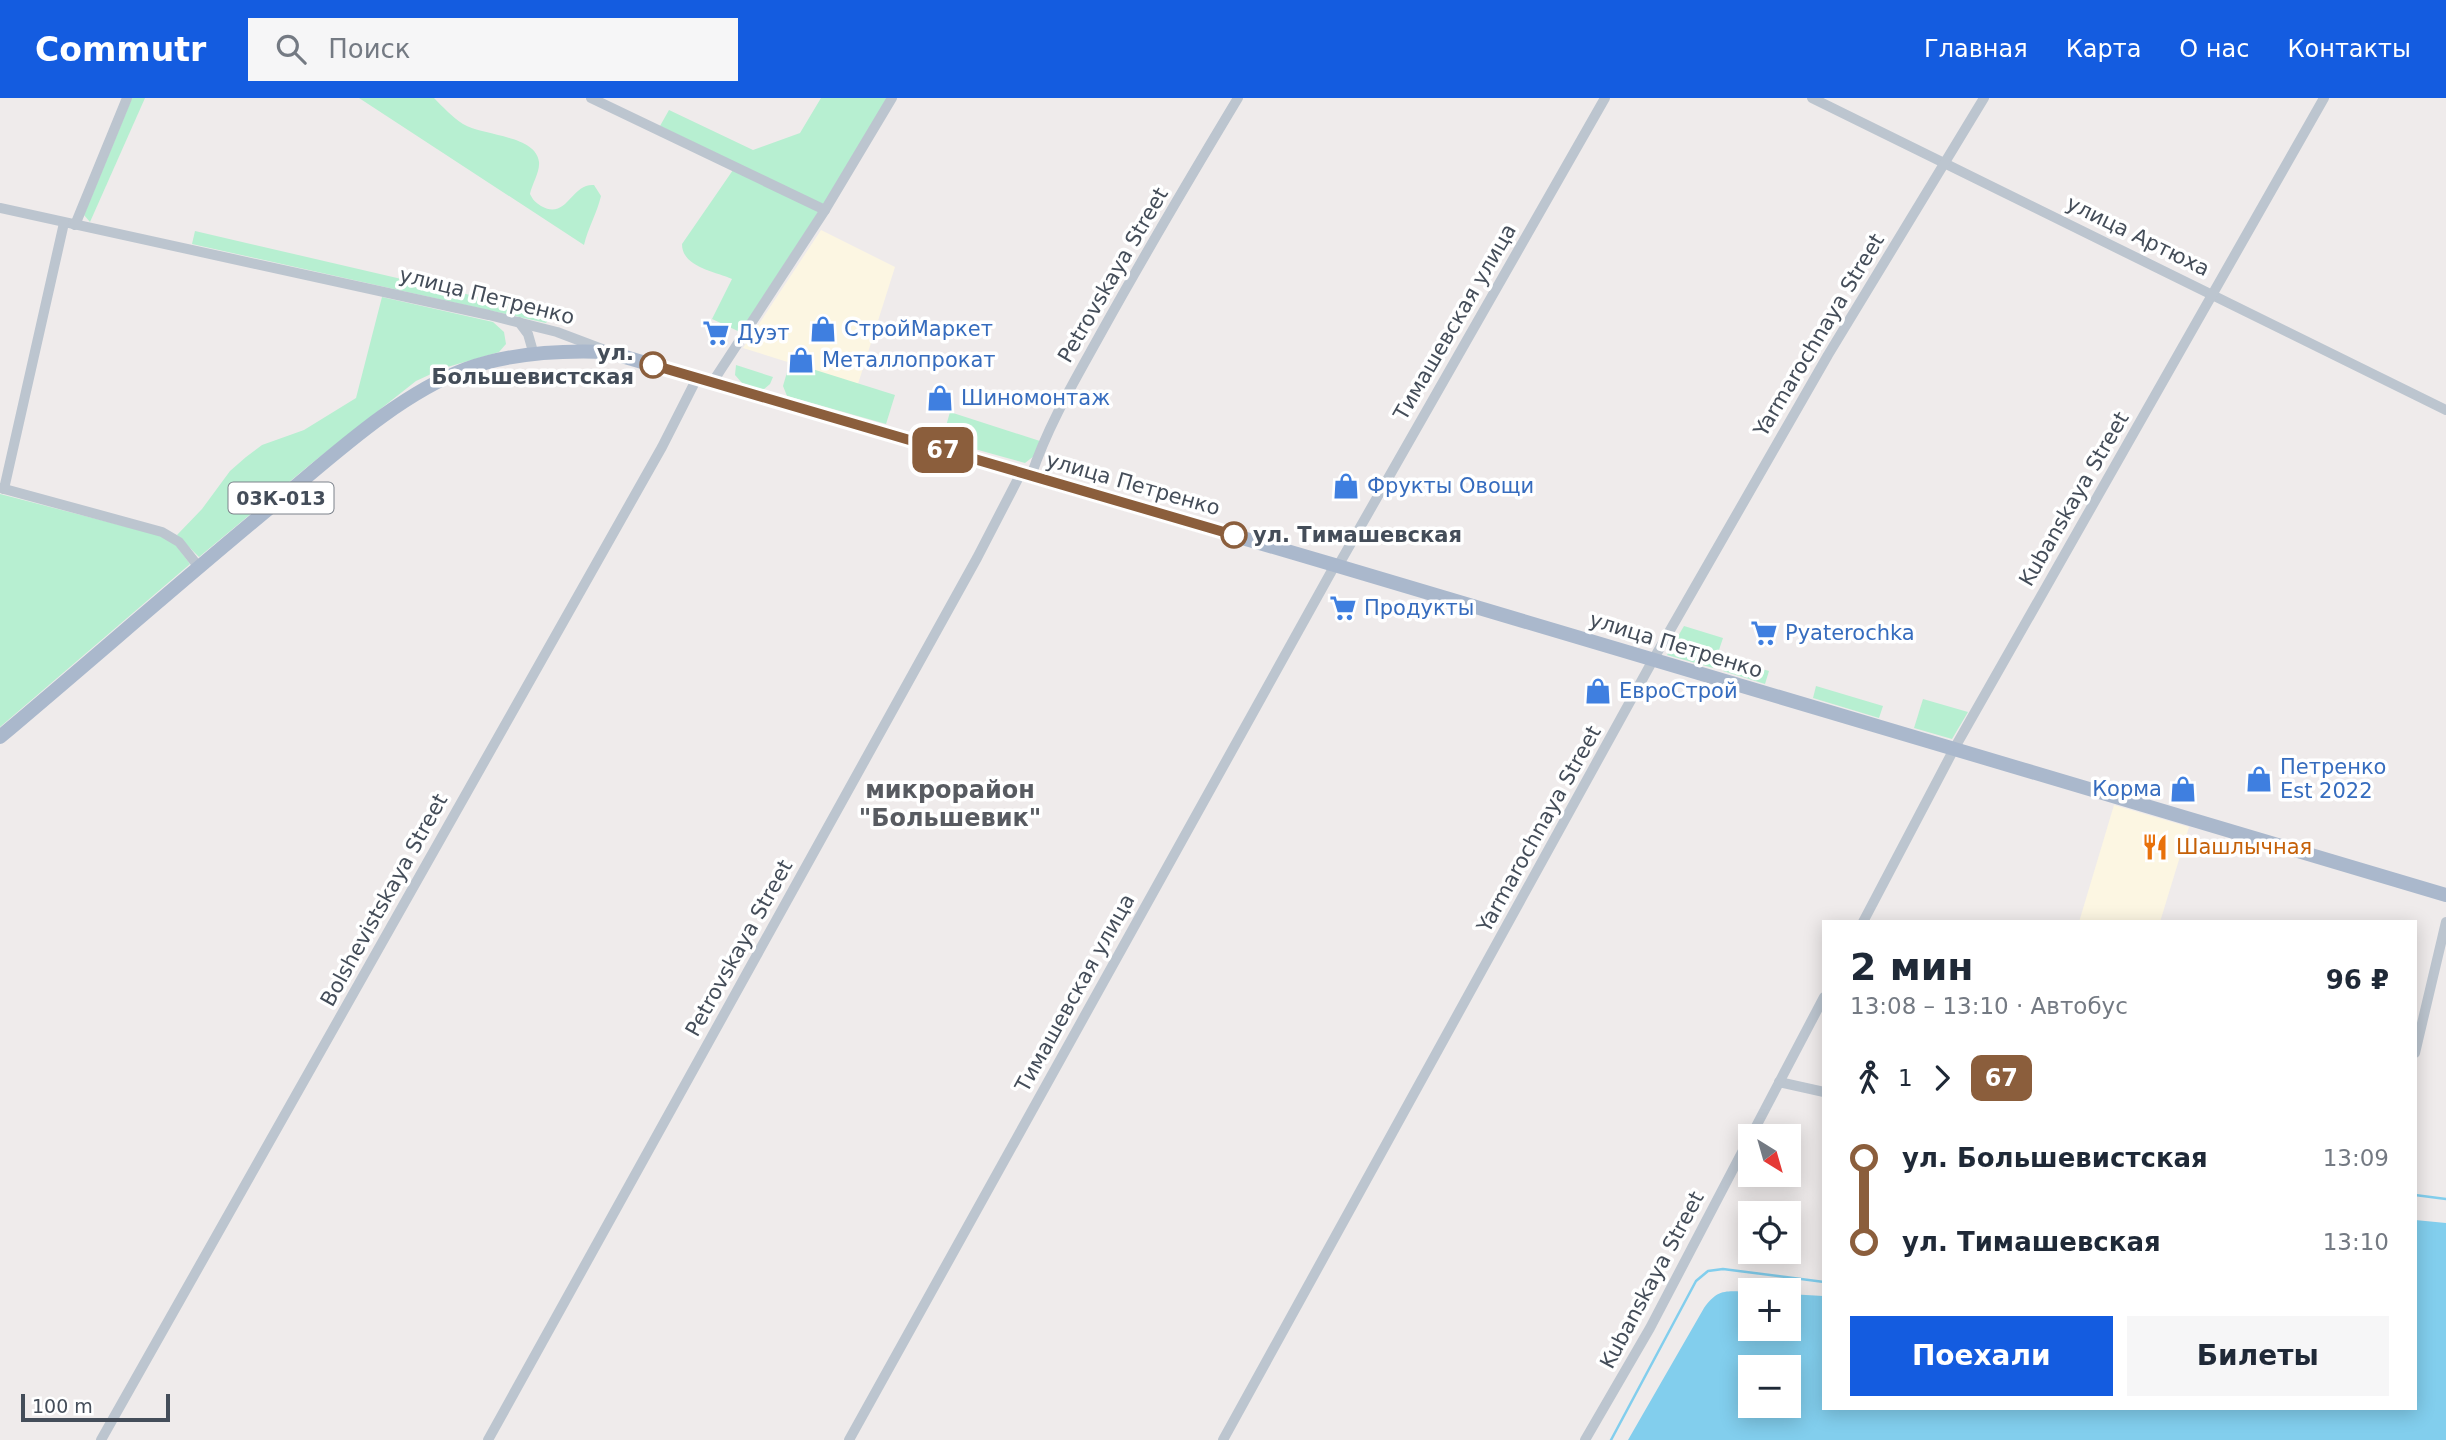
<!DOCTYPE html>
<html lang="ru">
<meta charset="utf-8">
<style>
:root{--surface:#fff;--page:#f6f6f7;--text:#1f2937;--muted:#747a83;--accent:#145ce0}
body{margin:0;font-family:"DejaVu Sans",sans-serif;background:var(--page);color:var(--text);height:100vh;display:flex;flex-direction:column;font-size:26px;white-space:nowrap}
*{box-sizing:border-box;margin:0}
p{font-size:23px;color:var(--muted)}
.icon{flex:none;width:38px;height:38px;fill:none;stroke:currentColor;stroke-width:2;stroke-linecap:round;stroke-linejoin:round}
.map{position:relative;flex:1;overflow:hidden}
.panel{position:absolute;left:1822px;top:822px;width:595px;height:490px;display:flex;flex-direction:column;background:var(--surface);border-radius:0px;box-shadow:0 4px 18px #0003}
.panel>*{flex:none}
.badge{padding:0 14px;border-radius:10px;font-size:24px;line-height:46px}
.needle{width:46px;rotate:143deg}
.controls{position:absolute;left:1738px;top:1026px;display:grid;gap:14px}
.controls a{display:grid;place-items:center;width:63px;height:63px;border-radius:0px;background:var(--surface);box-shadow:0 4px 18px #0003;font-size:35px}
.scale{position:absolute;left:21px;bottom:18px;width:149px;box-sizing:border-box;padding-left:7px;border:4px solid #444d59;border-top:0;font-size:19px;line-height:24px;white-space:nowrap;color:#444d59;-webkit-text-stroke:5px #fff;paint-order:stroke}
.map>.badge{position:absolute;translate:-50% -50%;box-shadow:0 0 0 4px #fff}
.legs{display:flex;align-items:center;gap:10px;height:77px;padding:0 28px;font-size:23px}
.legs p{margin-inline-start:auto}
.head{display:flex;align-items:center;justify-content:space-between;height:119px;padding:0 28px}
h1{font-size:38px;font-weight:600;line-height:52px}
.primary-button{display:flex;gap:14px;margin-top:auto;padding:14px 28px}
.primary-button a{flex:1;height:80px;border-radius:0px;background:var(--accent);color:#fff;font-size:28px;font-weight:600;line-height:80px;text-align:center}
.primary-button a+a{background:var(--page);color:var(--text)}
ul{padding:0 28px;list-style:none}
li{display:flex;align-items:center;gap:24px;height:84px;font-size:26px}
li i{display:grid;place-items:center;width:10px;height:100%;margin:0 9px;background:currentColor}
li i::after{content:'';width:18px;height:18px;margin:-9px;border:5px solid;border-radius:50%;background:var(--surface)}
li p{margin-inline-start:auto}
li:first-child i{background:linear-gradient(#0000 50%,currentColor 0)}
li:last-child i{background:linear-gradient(currentColor 50%,#0000 0)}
header{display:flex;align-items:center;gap:42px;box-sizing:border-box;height:98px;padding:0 35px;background:var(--accent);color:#fff}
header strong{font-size:33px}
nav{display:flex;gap:38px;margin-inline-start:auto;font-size:24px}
.search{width:490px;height:63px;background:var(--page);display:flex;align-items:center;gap:18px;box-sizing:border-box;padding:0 24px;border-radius:0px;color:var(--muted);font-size:26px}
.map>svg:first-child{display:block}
.commercial{fill:#fcf6e2}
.green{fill:#b7efd1}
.water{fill:#82ceed;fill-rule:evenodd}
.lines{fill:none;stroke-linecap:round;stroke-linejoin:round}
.stream{stroke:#82ceed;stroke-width:2.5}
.minor{stroke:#bcc5cf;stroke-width:10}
.primary{stroke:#aab8cc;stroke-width:14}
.line-1-casing{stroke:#fff;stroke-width:16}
.line-1{stroke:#8b5e3c;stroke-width:10}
.stop-1-dot{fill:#fff;stroke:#8b5e3c;stroke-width:3.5}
.labels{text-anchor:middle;stroke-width:7;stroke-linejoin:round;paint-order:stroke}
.shield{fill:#fff;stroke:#7c828b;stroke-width:2}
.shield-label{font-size:19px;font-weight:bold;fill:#444d59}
.street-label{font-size:21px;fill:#444d59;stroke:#fff}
.shop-label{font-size:21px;fill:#366cbe;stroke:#fff;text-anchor:start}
.stop-label{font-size:21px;font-weight:bold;fill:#444d59;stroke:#fff;text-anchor:end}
.food-label{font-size:21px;fill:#c56008;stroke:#fff;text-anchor:start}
.quarter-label{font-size:24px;font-weight:bold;fill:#585b61;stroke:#fff}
</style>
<header>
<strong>Commutr</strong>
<div class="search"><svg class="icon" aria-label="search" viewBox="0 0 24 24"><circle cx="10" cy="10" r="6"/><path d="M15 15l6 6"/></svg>Поиск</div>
<nav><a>Главная</a><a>Карта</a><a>О нас</a><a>Контакты</a></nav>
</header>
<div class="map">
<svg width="2446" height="1342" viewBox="0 0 2446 1342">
<rect width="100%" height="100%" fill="#efebeb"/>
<!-- commercial -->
<g class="commercial">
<polygon points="821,132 895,169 858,286 743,250"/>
<polygon points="2114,707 2189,729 2160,824 2079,824"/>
</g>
<!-- green -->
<g class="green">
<polygon points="132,0 145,0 90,124 84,117"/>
<path d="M359 0H434C443 9 452 19 463 26 483 38 536 37 539 64 540 74 532 86 530 96 533 102 535 104 541 108 567 123 571 85 594 87L601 98C597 115 588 130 584 147Z"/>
<polygon points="821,0 887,0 823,107 660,28 669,12 753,52 800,35"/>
<path d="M733 72 819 113 740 234 712 221 732 181C714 173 682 169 682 146Z"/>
<polygon points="195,133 552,216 546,225 192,146"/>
<polygon points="382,199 493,224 504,234 506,246 499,254 444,270 416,283 312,365 199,459 177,437 202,411 230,373 246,359 262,347 304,332 356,300"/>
<polygon points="790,264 895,297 886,326 787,298 783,288"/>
<polygon points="736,267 773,279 770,286 763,292 742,285 735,277"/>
<polygon points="950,314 1040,343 1034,358 1025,365 942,342"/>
<polygon points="0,396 162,438 175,446 190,466 0,629"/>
<polygon points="1684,528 1723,540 1713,570 1667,557"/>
<polygon points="1727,560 1769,573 1765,586 1723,573"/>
<polygon points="1816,588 1883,608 1879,620 1813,600"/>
<polygon points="1923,601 1968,614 1952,641 1914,630"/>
</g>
<!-- water -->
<path class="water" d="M2415 1122 2446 1125V1342H1628L1704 1210C1718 1190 1727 1193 1750 1194V1230H1788L1789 1196 1823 1198 1824 1311H2415ZM1750 1269H1788V1307H1750Z"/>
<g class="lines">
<!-- stream -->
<g class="stream">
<polyline points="2415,1097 2446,1101"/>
<polyline points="1611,1342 1696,1183 1708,1173 1723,1171 1824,1184"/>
</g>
<!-- minor -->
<g class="minor">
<polyline points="591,0 825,112"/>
<polyline points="1812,0 2446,312"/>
<polyline points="0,110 489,217 557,234 602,251"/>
<polyline points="75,127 127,0"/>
<polyline points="519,224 528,236 534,257"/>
<polyline points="712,285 825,112 892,0"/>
<path d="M1031 378C1048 327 1075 282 1101 235 1145 156 1191 78 1238 0"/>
<polyline points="1,390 162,434 179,444 198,468"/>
<polyline points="4,391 64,125"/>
<polyline points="1338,468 1605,0"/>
<polyline points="1863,824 1954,651 2324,0"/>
<polyline points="2415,955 2446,824"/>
<polyline points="1779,984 1824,994"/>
<polyline points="1751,1038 1824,899"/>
<polyline points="101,1342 662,349 697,280"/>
<polyline points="488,1342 977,460 1021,375"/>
<polyline points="849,1342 1335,467"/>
<polyline points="1223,1342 1653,562 1828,257 1984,0"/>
<polyline points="1585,1342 1650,1230 1750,1039"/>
</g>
<!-- primary -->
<path class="primary" d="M0 639C95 559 188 477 284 398 338 353 400 296 466 271 510 255 561 252 608 254L1338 468 2446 797"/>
</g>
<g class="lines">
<!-- line-1 casing -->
<g class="line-1-casing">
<polyline id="line-1" points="653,267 1234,437"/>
</g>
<!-- line-1 -->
<use href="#line-1" class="line-1"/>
</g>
<!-- icons -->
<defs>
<g id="shop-bare" transform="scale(2.1)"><path d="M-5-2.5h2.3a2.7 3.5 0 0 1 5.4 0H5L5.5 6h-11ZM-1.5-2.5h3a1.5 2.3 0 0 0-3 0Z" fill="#3f7fe0" stroke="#fff" stroke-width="2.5" paint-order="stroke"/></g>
<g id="supermarket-bare" transform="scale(2.1)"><path d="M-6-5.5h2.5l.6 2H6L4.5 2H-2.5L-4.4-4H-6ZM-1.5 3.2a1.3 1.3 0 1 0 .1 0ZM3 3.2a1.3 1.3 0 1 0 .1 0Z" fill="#3f7fe0" stroke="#fff" stroke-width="2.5" paint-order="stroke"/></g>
<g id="restaurant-bare" transform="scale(2.1)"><path d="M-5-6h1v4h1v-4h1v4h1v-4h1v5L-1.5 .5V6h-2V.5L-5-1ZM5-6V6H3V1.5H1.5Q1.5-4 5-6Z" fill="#e8710a" stroke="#fff" stroke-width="2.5" paint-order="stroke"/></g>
</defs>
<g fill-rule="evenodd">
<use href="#shop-bare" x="823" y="231"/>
<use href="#supermarket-bare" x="716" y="235"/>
<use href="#shop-bare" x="801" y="262"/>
<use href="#shop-bare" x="940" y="300"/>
<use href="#shop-bare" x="1346" y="388"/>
<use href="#supermarket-bare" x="1343" y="510"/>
<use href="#supermarket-bare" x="1764" y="535"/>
<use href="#shop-bare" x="1598" y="593"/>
<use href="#shop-bare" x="2259" y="681"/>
<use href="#shop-bare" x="2183" y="691"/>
<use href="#restaurant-bare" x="2155" y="749"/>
</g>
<!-- markers -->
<g class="stop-1-dot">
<circle cx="653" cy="267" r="12"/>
<circle cx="1234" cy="437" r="12"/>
</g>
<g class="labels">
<!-- shield labels -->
<rect class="shield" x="228.5" y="384.5" width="105" height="31" rx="5"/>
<g class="shield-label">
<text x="281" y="407">03К-013</text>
</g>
<!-- street labels -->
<g class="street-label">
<text transform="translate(2138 138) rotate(26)" y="7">улица Артюха</text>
<text transform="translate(1113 177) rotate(-60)" y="7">Petrovskaya Street</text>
<text transform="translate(487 198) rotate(14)" y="7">улица Петренко</text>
<text transform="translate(1455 224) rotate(-60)" y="7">Тимашевская улица</text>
<text transform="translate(1819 237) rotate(-59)" y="7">Yarmarochnaya Street</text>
<text transform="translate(1133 386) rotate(16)" y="7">улица Петренко</text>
<text transform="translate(2074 401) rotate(-60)" y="7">Kubanskaya Street</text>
<text transform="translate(1676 547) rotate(17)" y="7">улица Петренко</text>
<text transform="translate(1539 731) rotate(-61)" y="7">Yarmarochnaya Street</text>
<text transform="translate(384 802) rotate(-61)" y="7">Bolshevistskaya Street</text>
<text transform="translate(739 850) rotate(-61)" y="7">Petrovskaya Street</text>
<text transform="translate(1075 895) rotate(-61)" y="7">Тимашевская улица</text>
<text transform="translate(1652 1182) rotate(-62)" y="7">Kubanskaya Street</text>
</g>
<!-- shop labels -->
<g class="shop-label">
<text x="844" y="238">СтройМаркет</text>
<text x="737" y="242">Дуэт</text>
<text x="822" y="269">Металлопрокат</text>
<text x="961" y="307">Шиномонтаж</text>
<text x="1367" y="395">Фрукты Овощи</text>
<text x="1364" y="517">Продукты</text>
<text x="1785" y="542">Pyaterochka</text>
<text x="1619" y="600">ЕвроСтрой</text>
<text x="2280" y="676">Петренко<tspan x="2280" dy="24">Est 2022</tspan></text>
<text x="2162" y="698" text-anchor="end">Корма</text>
</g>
<!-- stop labels -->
<g class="stop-label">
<text x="634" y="262">ул.<tspan x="634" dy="24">Большевистская</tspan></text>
<text x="1253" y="444" text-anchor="start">ул. Тимашевская</text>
</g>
<!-- food labels -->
<g class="food-label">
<text x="2176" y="756">Шашлычная</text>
</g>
<!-- quarter labels -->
<g class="quarter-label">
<text x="950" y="700">микрорайон<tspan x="950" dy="28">"Большевик"</tspan></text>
</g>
</g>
</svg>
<div class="controls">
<a><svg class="needle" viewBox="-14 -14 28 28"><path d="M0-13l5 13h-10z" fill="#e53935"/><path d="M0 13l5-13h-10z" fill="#747a83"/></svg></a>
<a><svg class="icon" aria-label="locate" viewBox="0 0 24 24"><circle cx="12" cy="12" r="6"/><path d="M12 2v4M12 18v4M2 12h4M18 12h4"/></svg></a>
<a>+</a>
<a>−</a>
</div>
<div class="scale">100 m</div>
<b class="badge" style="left:943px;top:352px;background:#8b5e3c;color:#fff">67</b>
<section class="panel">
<div class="head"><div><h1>2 мин</h1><p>13:08 – 13:10 · Автобус</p></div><b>96 ₽</b></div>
<div class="legs"><svg class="icon" aria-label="walk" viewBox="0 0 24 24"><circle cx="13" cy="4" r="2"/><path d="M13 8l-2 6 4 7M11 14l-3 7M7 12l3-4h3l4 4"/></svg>1<svg class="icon" aria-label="forward" viewBox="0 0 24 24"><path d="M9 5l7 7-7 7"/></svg><b class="badge" style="background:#8b5e3c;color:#fff">67</b></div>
<ul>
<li><i style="color:#8b5e3c"></i><b>ул. Большевистская</b><p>13:09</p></li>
<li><i style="color:#8b5e3c"></i><b>ул. Тимашевская</b><p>13:10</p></li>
</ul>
<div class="primary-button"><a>Поехали</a><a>Билеты</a></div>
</section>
</div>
